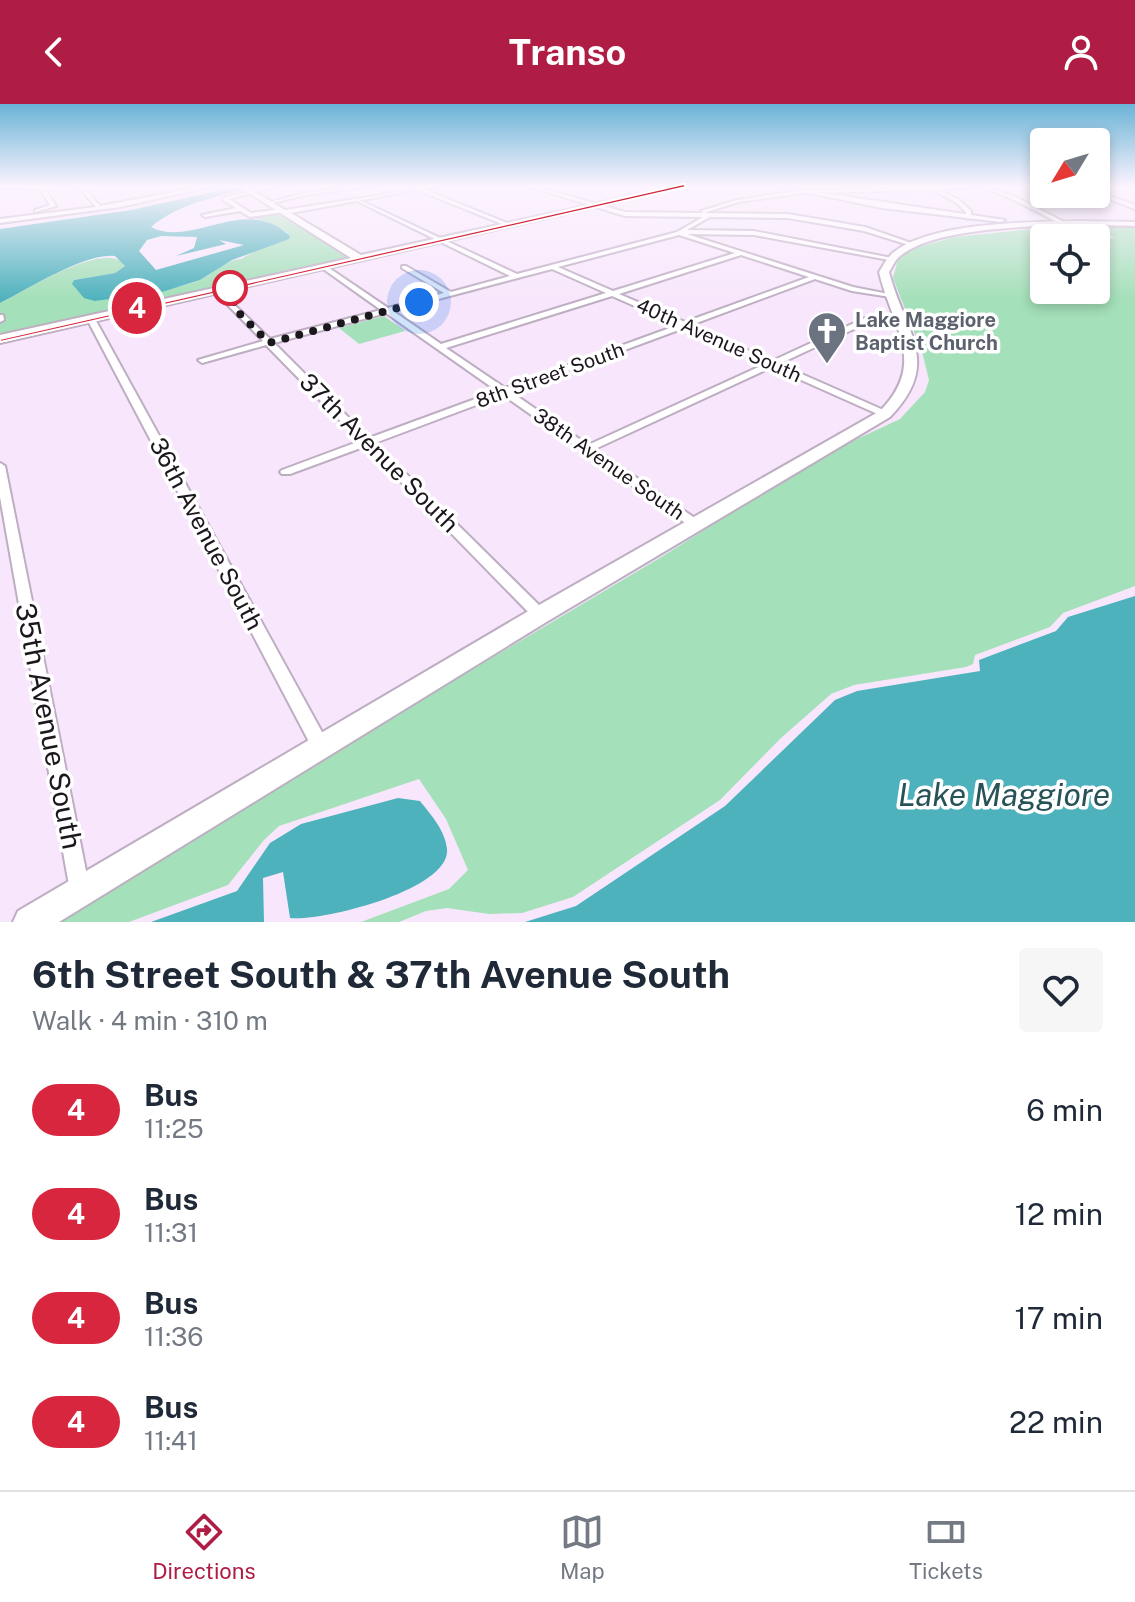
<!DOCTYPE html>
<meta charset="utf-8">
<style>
:root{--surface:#fff;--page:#f6f6f7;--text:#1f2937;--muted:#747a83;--line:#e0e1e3;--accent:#af1c44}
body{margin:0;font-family:"Public Sans",sans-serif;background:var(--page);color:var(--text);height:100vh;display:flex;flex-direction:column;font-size:30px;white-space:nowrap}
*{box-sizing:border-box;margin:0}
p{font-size:26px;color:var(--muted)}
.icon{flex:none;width:44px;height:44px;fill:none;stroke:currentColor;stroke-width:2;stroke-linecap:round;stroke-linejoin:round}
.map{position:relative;height:818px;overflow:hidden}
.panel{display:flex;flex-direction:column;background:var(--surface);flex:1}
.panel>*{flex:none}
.badge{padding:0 16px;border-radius:26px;font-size:28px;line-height:52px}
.needle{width:52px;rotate:232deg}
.controls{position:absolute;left:1030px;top:24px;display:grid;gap:16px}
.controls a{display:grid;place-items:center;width:80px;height:80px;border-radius:8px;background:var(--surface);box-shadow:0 4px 12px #0003;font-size:40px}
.you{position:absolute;width:40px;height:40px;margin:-20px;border:6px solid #fff;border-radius:50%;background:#1a73e8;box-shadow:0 0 0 12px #1a73e833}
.map>.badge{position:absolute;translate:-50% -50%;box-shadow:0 0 0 4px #fff}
.round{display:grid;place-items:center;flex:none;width:84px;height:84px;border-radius:8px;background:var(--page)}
.summary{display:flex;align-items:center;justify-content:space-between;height:136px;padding:0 32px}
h1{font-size:38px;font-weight:700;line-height:60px}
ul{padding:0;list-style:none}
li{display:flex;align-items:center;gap:24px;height:104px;padding:0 32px}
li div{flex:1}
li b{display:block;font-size:30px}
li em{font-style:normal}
li .badge{min-width:88px;font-weight:700;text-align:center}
header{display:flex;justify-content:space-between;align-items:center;height:104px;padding:0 32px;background:var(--accent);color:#fff;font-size:36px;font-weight:700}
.tabs{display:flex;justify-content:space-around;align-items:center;height:112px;border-top:2px solid var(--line);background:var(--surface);font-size:22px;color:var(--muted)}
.tabs a{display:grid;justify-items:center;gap:4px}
.tabs .current{color:var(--accent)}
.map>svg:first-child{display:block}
.green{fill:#a4e0b9}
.water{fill:#4eb2bd;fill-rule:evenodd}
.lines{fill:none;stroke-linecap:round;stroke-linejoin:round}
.street-casing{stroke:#beaec2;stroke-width:4}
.secondary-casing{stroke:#beaec2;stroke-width:4}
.street{fill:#fff;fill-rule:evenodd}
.secondary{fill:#fff;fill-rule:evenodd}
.line{fill:#d7263d;stroke:#fff;stroke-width:2}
.walk{stroke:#1c161d;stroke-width:8;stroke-dasharray:0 14.4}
.stop-dot{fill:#fff;stroke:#d7263d;stroke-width:4}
.labels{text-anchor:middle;stroke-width:7;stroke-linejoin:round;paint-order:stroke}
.far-worship-label{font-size:20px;font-weight:bold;fill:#5b616d;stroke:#fff;text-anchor:start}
.far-street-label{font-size:20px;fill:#1c161d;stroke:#fff}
.street-label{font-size:24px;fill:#1c161d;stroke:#fff}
.near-street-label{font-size:28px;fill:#1c161d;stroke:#fff}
.near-water-label{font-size:32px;font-style:italic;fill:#275358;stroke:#fff}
</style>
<header><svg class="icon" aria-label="back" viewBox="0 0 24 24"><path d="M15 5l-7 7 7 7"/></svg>Transo<svg class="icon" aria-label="person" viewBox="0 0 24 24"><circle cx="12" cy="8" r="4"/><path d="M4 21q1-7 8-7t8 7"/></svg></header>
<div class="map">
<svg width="1135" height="818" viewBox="0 0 1135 818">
<rect width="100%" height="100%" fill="#f8e7fc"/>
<!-- green -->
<g class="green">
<path d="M279 109 349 155H355L0 232V199C23 188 109 133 125 162L115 169 74 176 75 184 95 197C129 191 162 189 195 178 212 172 223 156 241 155L288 129 268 118 251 113Z"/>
<polygon points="1086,120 1135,122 1135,482 1063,509 1050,523 975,551 973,560 966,563 854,581 831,590 781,634 720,696 573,793 522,809 489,810 447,804 426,807 399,818 361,818 449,785 468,766 446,715 419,675 279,722 264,736 228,781 129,818 48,818 663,452 825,350 900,315 925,288 929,276 922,248 893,174 898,155 909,146 954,133 1041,124 1079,134 1044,134 1044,186 1096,186 1096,136 1115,134"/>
<polygon points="384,212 405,227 359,240 339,224"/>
</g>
<!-- water -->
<g class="water">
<path d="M240 82H267C231 88 179 98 151 123 191 145 246 89 290 132L289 135 232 156 200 176 162 188 95 197 84 194 72 180 74 176 115 169 125 162 115 152C86 148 28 185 0 199V125L131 106ZM161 132 197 133 194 144 176 152 226 140 219 136 244 141 156 166 139 147 147 136Z"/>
<polygon points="1135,492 1135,818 525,818 576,802 725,702 835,596 857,587 980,567 979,556 1056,527 1068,513"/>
<path d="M398 694 420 697C431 711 445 726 447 745 451 786 321 818 290 814L283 768 263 774 264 818H151L237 787 270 739 301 720Z"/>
</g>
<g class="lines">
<!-- street casing -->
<g class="street-casing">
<g id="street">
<polygon points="0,82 44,83 56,102 35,108 35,106 50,101 40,85 0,84"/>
<polygon points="78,82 82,82 100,102 206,82 214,82 120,103 0,119 0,115 96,103"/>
<polygon points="271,82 278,82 229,95 251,109 282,105 284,108 250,113 240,107 205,113 202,111 236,104 223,96 223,94"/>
<polygon points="359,82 371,82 305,91 269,100 267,99 305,89"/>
<path d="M528 82H534L625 108 788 110 865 123 914 140 909 141 864 127 788 114 710 113 687 126 754 127 892 154 889 156 754 131 687 130 853 183 894 191 890 193 852 187 815 175 691 221 772 257 865 214H898L902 216 898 218H869L779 260 888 308V312H882L772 263 595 345 699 417 701 420 699 423H691L503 291 375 339 545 507 547 511 545 515 540 516 535 515 366 342 290 370H282L280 368 282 366 360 337 266 241 202 259 198 256 263 237 215 188V186H219L270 235 381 206 322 164V162H326L388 204 444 189 402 164V162H406L451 188 510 172 355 96V94L517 170 677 128 703 113 625 112ZM679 131 735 149 613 187 558 163ZM741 151 809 173 685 218 619 190ZM552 165 606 189 441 240 393 207ZM612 192 678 221 505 284 446 244ZM386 209 497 287 369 334 274 239ZM684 224 765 260 588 341 511 288Z"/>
<polygon points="980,82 937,86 958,95 971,107 971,113 968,115 965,113 966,108 954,97 932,86 805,89 738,98 704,109 701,107 737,96 805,86 986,82 1018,94 1066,119 1061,120 1014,96"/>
<polygon points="417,84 421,84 512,121 507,122 417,86"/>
<polygon points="1096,87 1135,101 1135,105 1096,90"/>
<polygon points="0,211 3,211 4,216 0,218"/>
<polygon points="88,213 95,215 328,639 331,645 328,651 322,653 316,651 87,215"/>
<polygon points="0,359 5,362 90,787 87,794 80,797 73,794 70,787 0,393"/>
</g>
</g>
<!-- secondary casing -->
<g class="secondary-casing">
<g id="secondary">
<polygon points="238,82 246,82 285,106 439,82 291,109 361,151 676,82 687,82 0,239 0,231 351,154"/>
<polygon points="776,82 1005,116 1001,118 882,104"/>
<path d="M1078 117 1135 118V122C1082 121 939 117 899 153 895 156 892 164 889 168 905 229 943 258 890 313L548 517 59 818H13L18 807 532 505 880 307C928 258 892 224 879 168 883 162 888 152 894 148 933 118 1030 118 1078 117Z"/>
</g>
</g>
<!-- street -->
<use href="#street" class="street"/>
<!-- secondary -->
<use href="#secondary" class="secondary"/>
</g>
<!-- sky -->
<linearGradient id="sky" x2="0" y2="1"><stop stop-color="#6ab3d7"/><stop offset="0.42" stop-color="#fcf4fe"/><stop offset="1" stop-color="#fcf4fe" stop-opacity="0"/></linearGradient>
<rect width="1135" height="196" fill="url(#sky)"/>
<!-- line -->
<polygon class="line" points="684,80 686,83 0,238 0,235"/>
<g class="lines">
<!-- walk -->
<polyline class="walk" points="230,184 236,206 269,239 419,198"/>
</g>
<!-- icons -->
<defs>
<g id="church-pin" transform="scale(2)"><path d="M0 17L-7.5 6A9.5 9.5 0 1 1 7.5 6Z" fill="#6b7280" stroke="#fff"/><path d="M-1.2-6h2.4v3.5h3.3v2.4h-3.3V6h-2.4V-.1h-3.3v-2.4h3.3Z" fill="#fff"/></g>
</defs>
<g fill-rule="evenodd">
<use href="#church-pin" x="827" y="227"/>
</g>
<!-- markers -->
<circle class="stop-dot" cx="230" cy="184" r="16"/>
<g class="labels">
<!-- far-worship labels -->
<g class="far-worship-label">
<text x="855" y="223">Lake Maggiore<tspan x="855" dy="23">Baptist Church</tspan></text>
</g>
<!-- far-street labels -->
<g class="far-street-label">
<text transform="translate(719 236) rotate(24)" y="7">40th Avenue South</text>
<text transform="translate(550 271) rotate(-20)" y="7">8th Street South</text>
<text transform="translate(609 360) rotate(35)" y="7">38th Avenue South</text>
</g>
<!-- street labels -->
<g class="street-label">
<text transform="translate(379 349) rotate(45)" y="8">37th Avenue South</text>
<text transform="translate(206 430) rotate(62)" y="8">36th Avenue South</text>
</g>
<!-- near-street labels -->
<g class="near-street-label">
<text transform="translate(49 622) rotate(79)" y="10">35th Avenue South</text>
</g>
<!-- near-water labels -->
<g class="near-water-label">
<text x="1004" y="702">Lake Maggiore</text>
</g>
</g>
</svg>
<div class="controls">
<a><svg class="needle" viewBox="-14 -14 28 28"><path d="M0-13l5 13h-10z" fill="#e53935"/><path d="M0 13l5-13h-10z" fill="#747a83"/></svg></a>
<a><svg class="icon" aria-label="locate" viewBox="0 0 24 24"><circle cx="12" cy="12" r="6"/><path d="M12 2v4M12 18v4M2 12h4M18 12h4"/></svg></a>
</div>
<div class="you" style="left:419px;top:198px"></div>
<b class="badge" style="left:137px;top:204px;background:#d7263d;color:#fff">4</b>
</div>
<section class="panel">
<div class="summary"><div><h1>6th Street South &amp; 37th Avenue South</h1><p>Walk · 4 min · 310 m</p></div><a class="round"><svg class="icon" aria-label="heart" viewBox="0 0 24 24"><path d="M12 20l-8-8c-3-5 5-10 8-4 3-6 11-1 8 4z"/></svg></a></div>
<ul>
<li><span class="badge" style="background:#d7263d;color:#fff">4</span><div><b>Bus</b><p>11:25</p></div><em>6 min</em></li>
<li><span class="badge" style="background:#d7263d;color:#fff">4</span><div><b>Bus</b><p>11:31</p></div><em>12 min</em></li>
<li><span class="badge" style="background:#d7263d;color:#fff">4</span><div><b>Bus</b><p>11:36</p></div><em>17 min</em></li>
<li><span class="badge" style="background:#d7263d;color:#fff">4</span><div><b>Bus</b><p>11:41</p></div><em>22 min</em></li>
</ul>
</section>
<nav class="tabs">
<a class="current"><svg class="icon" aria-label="directions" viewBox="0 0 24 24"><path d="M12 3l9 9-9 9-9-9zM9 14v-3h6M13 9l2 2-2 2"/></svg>Directions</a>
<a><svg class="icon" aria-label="map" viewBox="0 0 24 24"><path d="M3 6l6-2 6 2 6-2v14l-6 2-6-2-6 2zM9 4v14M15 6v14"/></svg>Map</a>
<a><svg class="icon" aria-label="tickets" viewBox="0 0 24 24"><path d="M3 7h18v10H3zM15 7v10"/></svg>Tickets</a>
</nav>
